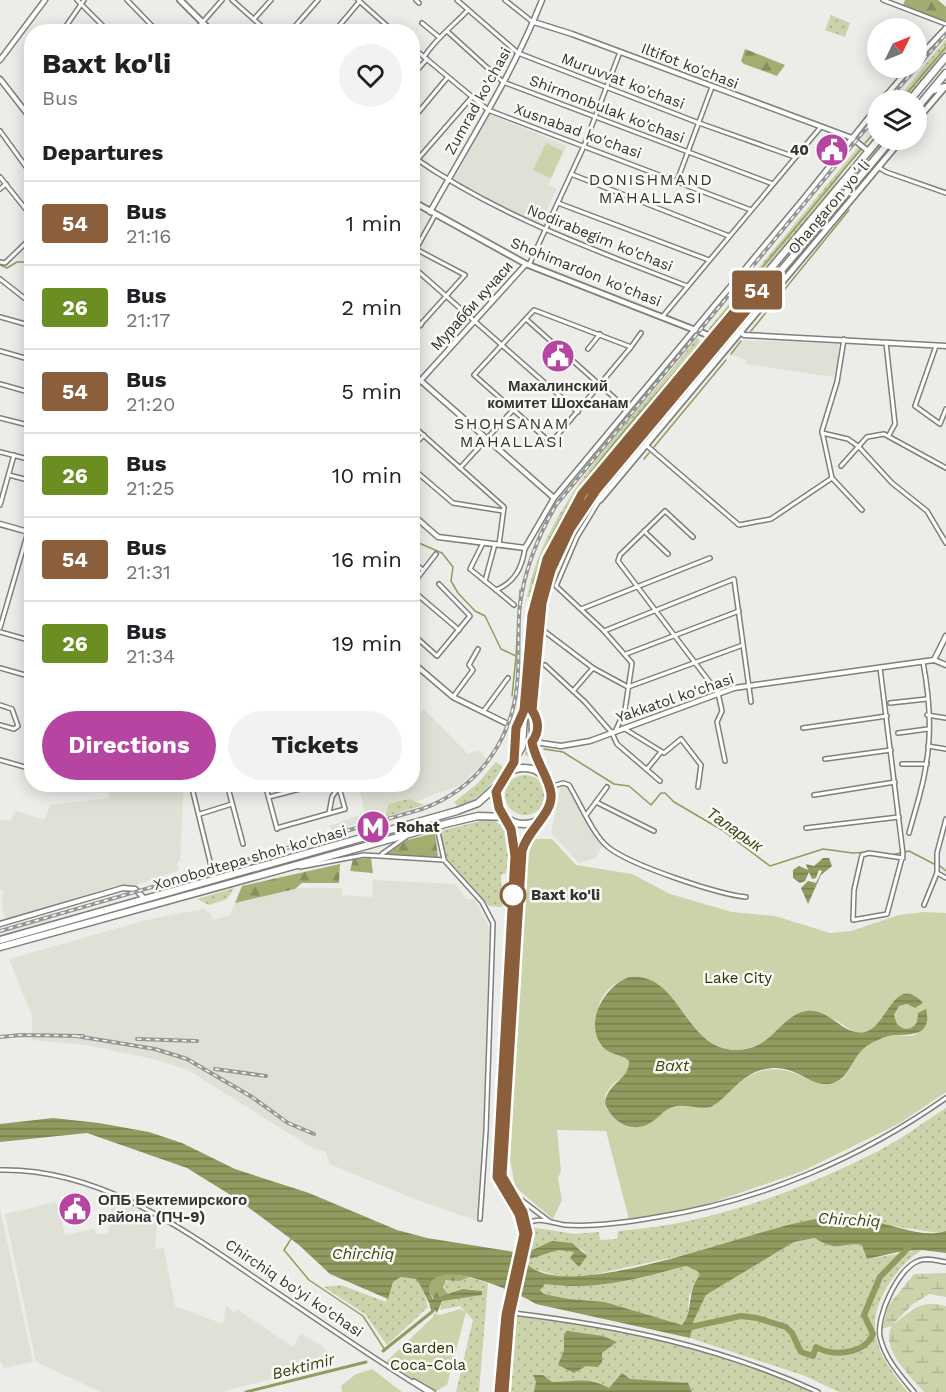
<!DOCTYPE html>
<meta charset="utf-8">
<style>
:root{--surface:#fff;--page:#f2f2f2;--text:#202124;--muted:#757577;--line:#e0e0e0;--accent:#b645a1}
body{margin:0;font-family:"Work Sans",sans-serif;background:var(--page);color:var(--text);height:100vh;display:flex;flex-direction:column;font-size:22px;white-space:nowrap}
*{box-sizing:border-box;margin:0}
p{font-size:20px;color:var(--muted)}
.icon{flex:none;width:33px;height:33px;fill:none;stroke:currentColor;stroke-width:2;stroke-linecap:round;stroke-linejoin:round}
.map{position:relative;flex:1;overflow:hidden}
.sheet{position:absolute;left:24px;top:24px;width:396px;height:768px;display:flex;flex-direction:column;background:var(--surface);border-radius:24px;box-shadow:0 3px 15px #0003}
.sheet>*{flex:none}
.badge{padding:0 12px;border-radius:4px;font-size:21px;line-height:39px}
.needle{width:39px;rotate:47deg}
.tools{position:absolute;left:867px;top:18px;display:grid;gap:12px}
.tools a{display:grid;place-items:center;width:60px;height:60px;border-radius:50%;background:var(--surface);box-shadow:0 3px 15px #0003;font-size:30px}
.map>.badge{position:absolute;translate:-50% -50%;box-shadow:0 0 0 3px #fff}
h2{padding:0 18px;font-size:22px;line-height:54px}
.round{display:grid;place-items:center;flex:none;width:63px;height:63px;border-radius:32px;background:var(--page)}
.headline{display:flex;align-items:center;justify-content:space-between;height:102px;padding:0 18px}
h1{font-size:28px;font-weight:700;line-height:45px}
.action{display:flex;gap:12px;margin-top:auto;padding:12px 18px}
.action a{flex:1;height:69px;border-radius:36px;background:var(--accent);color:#fff;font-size:24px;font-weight:700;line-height:69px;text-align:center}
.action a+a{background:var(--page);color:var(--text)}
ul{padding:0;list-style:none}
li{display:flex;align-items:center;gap:18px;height:84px;padding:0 18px;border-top:2px solid var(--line)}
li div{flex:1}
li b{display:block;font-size:22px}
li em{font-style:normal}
li .badge{min-width:66px;font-weight:700;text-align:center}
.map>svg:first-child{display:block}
.built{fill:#dfe1d6}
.grass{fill:url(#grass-dots)}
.forest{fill:url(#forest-firs)}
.wetland{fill:url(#wetland-marsh)}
.park{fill:#cbd3ab;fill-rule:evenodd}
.water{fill:url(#water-rules);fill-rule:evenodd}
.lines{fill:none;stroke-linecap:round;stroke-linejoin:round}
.stream{stroke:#919b5f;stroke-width:1.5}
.canal{stroke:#919b5f;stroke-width:3}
.river{stroke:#919b5f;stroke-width:6}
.minor-casing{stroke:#7f807c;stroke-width:6}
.tertiary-casing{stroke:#7f807c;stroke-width:7}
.secondary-casing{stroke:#7f807c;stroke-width:8}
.trunk-casing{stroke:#7f807c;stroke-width:9}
.minor{stroke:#fff;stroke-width:3}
.tertiary{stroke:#fff;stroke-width:4}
.secondary{stroke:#fff;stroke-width:4.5}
.trunk{stroke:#fff;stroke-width:6}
.rail-casing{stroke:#969694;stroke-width:4}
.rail{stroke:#f9faf6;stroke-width:1.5;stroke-dasharray:4.5;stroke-linecap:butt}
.line-casing{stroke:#fff;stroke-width:14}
.line{stroke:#8b5e3c;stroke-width:9}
.stop-dot{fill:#fff;stroke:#8b5e3c;stroke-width:3}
.labels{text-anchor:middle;stroke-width:5;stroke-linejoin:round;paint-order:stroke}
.street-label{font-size:15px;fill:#343433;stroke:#f9faf6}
.poi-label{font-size:15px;font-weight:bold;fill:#343433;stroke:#f9faf6;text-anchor:start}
.stop-label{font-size:15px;font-weight:bold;fill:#343433;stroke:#f9faf6;text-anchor:start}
.park-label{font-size:15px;fill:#2c3201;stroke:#f9faf6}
.neighbourhood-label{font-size:16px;letter-spacing:1.5px;fill:#343433;stroke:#f9faf6}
.water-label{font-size:16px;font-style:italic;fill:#3c4314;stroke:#f9faf6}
</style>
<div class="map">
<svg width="946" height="1392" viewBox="0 0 946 1392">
<defs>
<pattern id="grass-dots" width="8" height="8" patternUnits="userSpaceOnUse" patternTransform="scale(1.5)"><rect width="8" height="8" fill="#cbd3ab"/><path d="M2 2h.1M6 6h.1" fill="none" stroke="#afb694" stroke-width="1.8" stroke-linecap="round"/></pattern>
<pattern id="forest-firs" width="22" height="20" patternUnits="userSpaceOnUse" patternTransform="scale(1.5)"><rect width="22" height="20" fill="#a3ad70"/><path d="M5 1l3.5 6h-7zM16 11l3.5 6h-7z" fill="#868e5d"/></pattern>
<pattern id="wetland-marsh" width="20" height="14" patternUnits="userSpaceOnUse" patternTransform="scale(1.5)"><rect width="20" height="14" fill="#cbd3ab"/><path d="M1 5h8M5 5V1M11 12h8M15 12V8" fill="none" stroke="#afb694"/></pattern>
<pattern id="water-rules" width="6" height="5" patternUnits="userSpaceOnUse" patternTransform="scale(1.5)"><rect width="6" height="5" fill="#919b5f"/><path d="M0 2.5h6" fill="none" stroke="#777f4f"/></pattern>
</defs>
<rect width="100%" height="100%" fill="#ecede9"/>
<!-- built -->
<g class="built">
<polygon points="489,114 567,146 548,185 557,189 538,227 452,182"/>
<polygon points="744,340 839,344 838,368 833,377 746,364 747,360 731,355"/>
<polygon points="424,709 468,754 478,750 487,759 460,785 332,833 330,826 365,813 358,785 412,784 413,721"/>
<polygon points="109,785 184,785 180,861 177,863 179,870 136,885 112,886 114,886 6,920 2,907 3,890 0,890 0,820 11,821 15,810 44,820 50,805 109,798"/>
<polygon points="561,785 568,786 603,843 596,858 579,863 551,833"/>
<polygon points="373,880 456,884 466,899 474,899 489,926 484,1131 477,1221 409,1197 330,1164 325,1151 314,1149 188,1070 153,1059 85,1045 32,1040 32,1016 9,959 142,921 181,913 204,909 211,914 213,920 230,915 235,903 297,888 342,888 342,895 372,897"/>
<polygon points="50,915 51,920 0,934 0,929"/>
<polygon points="107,1195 153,1218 157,1225 155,1249 164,1248 175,1306 223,1324 226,1305 234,1313 237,1309 293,1347 301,1333 322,1346 331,1356 328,1364 222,1392 101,1392 36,1362 5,1214 56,1202 65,1235 94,1229 97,1234 108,1234 112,1205 104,1202"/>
<polygon points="0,1209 33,1362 4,1368 0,1360"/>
</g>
<!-- grass -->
<g class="grass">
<polygon points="831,15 850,23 845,37 825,30"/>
<polygon points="946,39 946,53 905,100 897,100"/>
<polygon points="882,140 885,140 761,288 760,287"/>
<polygon points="896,140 899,140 794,264 794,261"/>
<polygon points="859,146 863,149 861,152 846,167 824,201 757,281 711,331 708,329"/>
<path d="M697 337 701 344 578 495 548 550 532 598 527 597C546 497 637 418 697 337Z"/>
<polygon points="722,345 724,348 599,498 595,498"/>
<path d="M665 401 584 502 551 564 540 605 534 646 528 735 530 756H525C532 715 528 673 533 632 544 534 605 473 665 401Z"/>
<path d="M496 762 504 768C492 784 479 800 459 807L454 802 477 784Z"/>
<circle cx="525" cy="795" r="20"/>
<polygon points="409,799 424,805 385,817 389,804"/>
<path d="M484 820C513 818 509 854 506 873L501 875 502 907 489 906 444 855 441 831Z"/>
<polygon points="234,888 227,899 209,905 197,899"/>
<path d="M946 1108V1231L939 1233 854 1220 784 1227 703 1251 591 1275 564 1277 532 1269 527 1264V1260L558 1250 586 1253C568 1238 549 1243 530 1251L531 1227 574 1234 599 1232 600 1240 617 1239 618 1231C708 1225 800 1191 880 1150 903 1138 924 1122 946 1108Z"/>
<path d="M816 1238C839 1254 842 1241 863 1245L867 1259 922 1250C906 1260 897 1271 887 1287 862 1330 879 1356 908 1392H839L805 1376 690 1338 694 1320 706 1295 794 1242Z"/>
<path d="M686 1266 697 1271 700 1276 689 1296 688 1318 682 1325 605 1302 569 1299 544 1294 540 1290 545 1284C600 1291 633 1279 686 1266Z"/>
<polygon points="401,1277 416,1279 422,1286 428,1307 387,1345 365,1314 324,1287 341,1285 386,1302 393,1282"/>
<polygon points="469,1277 488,1283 479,1392 456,1392 473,1320 460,1306 440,1310 442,1301 482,1291 468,1289 449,1295 443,1285 448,1279 460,1281"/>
<path d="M511 1316C616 1326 715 1350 812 1392H506Z"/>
</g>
<!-- forest -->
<g class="forest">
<polygon points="905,0 938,0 946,7 946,21 903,5"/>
<polygon points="745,49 785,65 777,76 744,64 741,61"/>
<polygon points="435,833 438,857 387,854 407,840"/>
<polygon points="371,858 373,873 350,871 353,859"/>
<polygon points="340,864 339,883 302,883 295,889 235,903 242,886"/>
<path d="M451 1274 469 1277 460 1281 446 1280 443 1287 449 1295 434 1299 429 1292C429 1278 438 1274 451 1274Z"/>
</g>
<!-- wetland -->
<path class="wetland" d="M946 1273V1297L929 1294 913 1304 893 1324C914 1311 917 1299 946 1306V1392H924C910 1376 879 1347 892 1326L882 1329 888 1306 914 1274Z"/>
<!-- park -->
<g class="park">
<polygon points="546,143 563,151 551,178 533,170"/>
<path d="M532 839H552L576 865 632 874 670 894 732 912 775 916 830 933 851 931 899 915 924 912 946 913V1092L900 1123 803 1171 702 1206 629 1219 606 1131 557 1130 561 1171 558 1178 562 1200 553 1219 515 1187 510 1159 526 879 528 848ZM629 977C686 970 686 1070 755 1046 774 1040 781 1022 799 1014 809 1015 821 1016 832 1019 844 1022 850 1036 866 1032 886 1026 896 973 923 1003L915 1007 907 1004 899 1006 894 1015 897 1024C904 1031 912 1030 917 1022L918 1013 926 1025 915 1035C908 1037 904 1035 897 1035 887 1035 874 1041 866 1046 852 1056 851 1078 834 1083 810 1090 794 1060 758 1072 737 1079 729 1097 711 1107 699 1106 685 1104 673 1107 654 1112 640 1141 615 1119 609 1114 605 1107 605 1099 607 1081 629 1080 629 1061L619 1054 607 1051C594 1019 590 993 629 977Z"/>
<polygon points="460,1309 466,1312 447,1385 435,1392 386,1362 433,1317 434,1313 440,1315"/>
<polygon points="372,1369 402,1392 342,1392 341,1386 356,1374"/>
</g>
<!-- water -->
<g class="water">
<polygon points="823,858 829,858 832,866 821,875 808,904 801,888 808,881 816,883 822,871 819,870 816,878 812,879 809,872 805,881 800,883 793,878 793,870 799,866 808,870 806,864 814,866"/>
<path d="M629 977C685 970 684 1064 750 1048 773 1042 781 1019 802 1012 829 1004 841 1037 865 1032 887 1027 895 972 923 1003L915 1008 907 1004 899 1006 894 1015 897 1024C904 1031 912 1030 917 1022L918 1013 926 1009C932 1034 915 1035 896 1035 888 1035 877 1040 870 1044 851 1054 851 1081 829 1084 805 1086 794 1059 758 1071 737 1079 729 1097 711 1107 698 1110 686 1103 673 1107 663 1110 659 1118 650 1123 632 1134 611 1122 605 1103 607 1083 629 1080 629 1061 622 1054 610 1055 604 1048 582 1025 604 986 629 977Z"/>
<path d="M53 1118 99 1123 149 1132 182 1143 235 1169 309 1193 397 1230 427 1238 514 1252 530 1251 552 1241 572 1243 587 1256 579 1267 570 1258 574 1252 558 1250 527 1260V1264C570 1307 762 1224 819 1219 836 1217 853 1218 870 1221 893 1224 923 1239 946 1231V1253L922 1250 903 1251 867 1259 862 1245C842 1241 839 1254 815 1238L794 1242 706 1295 694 1320 690 1338 536 1304C520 1294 428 1251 429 1292L433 1299 463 1289 482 1291V1295L442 1301 437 1313C426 1303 425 1290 416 1279L401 1277 393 1282 388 1299 330 1274 299 1245 237 1199 187 1168 87 1133 0 1142V1124ZM686 1266 697 1271 700 1275C686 1292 694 1312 682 1325L605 1302 569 1299 544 1294 540 1290 545 1284C598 1291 635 1279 686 1266Z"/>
<polygon points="567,1331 603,1336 617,1342 602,1353 602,1362 598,1367 586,1366 574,1373 558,1365 564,1350 564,1334"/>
<path d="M622 1373 630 1379 688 1383 692 1392H534L536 1382 533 1375H543L552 1382C574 1382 587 1376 609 1388Z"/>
</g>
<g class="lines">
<!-- stream -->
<g class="stream">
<polyline points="901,100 946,47"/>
<polyline points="865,143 878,129"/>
<polyline points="0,265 7,268 17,262 27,262 32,266"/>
<polyline points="710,330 861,149"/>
<polyline points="751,331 849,210"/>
<polyline points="731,354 741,341"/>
<polyline points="654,447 726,360"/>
<polyline points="644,459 649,453"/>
<polyline points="412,540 442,553 453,567 451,581 458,593 475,611 485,616 501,649 516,656 512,696"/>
<path d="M533 583C561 488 639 417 701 342"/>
<polyline points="516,655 520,590"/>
<polyline points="544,749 563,752 614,784 629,786 651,805 661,793 665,793 674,802 722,830 770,866 823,849 853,853 869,852"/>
<polyline points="873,852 884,854"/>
<polyline points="891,855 909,851 934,864"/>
<polyline points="940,866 946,871"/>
<polyline points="291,1239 284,1250 309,1280 363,1316 385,1350"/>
</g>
<!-- canal -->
<g class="canal">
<polyline points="383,1351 433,1311 431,1305"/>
<polyline points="246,1392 366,1362"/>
</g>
<!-- river -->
<path class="river" d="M686 1328 741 1316 757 1318 786 1327 792 1333 801 1352 813 1356 816 1347C833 1357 865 1354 873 1334L864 1315 880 1277 910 1246"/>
<!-- minor casing -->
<g class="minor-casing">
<g id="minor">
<polyline points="77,0 109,32"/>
<polyline points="127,0 158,32"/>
<polyline points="232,0 268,32"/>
<polyline points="358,0 394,32"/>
<polyline points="416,0 419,3"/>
<polyline points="457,0 518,53 699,123 795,157"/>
<polyline points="505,0 534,23"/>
<polyline points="883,0 946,24"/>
<polyline points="254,19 271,0"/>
<polyline points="422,23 439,37"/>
<polyline points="338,27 343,32"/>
<polyline points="62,32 84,0"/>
<polyline points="194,32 222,0"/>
<polyline points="290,32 318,0"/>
<polyline points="334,32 360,1"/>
<polyline points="448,32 503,82 773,184"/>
<polyline points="412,47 488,110 751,210"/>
<path d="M424 57C436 38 453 26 468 10"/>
<polyline points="412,76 427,59"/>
<polyline points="412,120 447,78"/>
<polyline points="0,131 32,175"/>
<path d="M412 156C496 215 592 249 687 286"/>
<polyline points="418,159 471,98"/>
<polyline points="878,167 886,172 946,193"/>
<polyline points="571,174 729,236"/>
<polyline points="0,177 32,217"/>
<polyline points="677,181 712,87"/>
<polyline points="0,189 6,184"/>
<polyline points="558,203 709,260"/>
<polyline points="412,247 465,275 412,334"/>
<polyline points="416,249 435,215"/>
<polyline points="0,262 5,263 32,237"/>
<polyline points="529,265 584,146 620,52"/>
<polyline points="412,266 578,412"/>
<polyline points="0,279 32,304"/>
<polyline points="663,316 820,128"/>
<polyline points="0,317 32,326"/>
<polyline points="412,317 421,325"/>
<polyline points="526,319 628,410"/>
<polyline points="844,339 837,382 822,431 832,478 862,510"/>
<polyline points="886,343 895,424 889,435"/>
<polyline points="936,346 915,406 940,424 946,409"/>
<polyline points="631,347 534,310 474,375 551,443 631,347 641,333"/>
<polyline points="588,349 600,334"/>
<polyline points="0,351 32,360"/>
<polyline points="0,384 32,393"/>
<polyline points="0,418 32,426"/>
<polyline points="412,425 504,507 499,545"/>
<polyline points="822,433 848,439 859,447 892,483 927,511 946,543"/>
<polyline points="646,445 739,525 771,519 832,478"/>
<polyline points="412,447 424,435"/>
<polyline points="0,452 32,460"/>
<polyline points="841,466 867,437 884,434 946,468"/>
<polyline points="412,468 453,503 503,511"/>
<polyline points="460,468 513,410"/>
<polyline points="9,475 32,481"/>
<polyline points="599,501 577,537 556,586 604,631 632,663 625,710 615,732"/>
<polyline points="0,505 14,455"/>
<polyline points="644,531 668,554"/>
<polyline points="693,537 665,511 620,555 618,561 718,693 722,711 717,722 725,761"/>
<path d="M483 543 470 569 496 590C515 582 522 568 525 548"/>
<polyline points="412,562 423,570"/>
<polyline points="485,581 495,544"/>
<polyline points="412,585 436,554"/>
<polyline points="412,590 459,630"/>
<polyline points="496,590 514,605"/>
<polyline points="581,609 710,558"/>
<polyline points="0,628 28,532"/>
<polyline points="540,628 593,668 628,687 743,645"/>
<polyline points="604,631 734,579 751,702"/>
<polyline points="0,632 32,641"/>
<polyline points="412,641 417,638 437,656 470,616 439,584"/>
<polyline points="626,654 739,611"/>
<polyline points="545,665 585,702 612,733 617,744 660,781"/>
<polyline points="0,668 32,677"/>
<polyline points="880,668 903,854 887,914 853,920 854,890 862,855 869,853 903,858"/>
<polyline points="573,691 593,668"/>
<polyline points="453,697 473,670 469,665 478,649"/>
<polyline points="890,703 927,699"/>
<polyline points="0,705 12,709 18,726 14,729 0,725"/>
<polyline points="483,712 508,678"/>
<polyline points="927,715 946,718"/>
<polyline points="803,728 887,716"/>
<polyline points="625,729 664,753 681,739 701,765 698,787"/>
<polyline points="898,733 928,729"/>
<polyline points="928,746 946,749"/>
<polyline points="825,759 891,750"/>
<polyline points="0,760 32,769"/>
<polyline points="902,764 927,764"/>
<polyline points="647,769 661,752"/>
<polyline points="191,784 214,878"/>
<polyline points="227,784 243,844"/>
<polyline points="265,784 277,829"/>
<path d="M550 787 563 783 569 785C580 803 593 835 608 847 630 865 717 894 746 897"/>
<polyline points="814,795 895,782"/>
<polyline points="269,797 319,784"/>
<polyline points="596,802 654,831"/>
<polyline points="329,813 332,797 338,788"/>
<polyline points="200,814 232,804"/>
<polyline points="587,814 607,787"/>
<polyline points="277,828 345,809 338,784"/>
<polyline points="437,828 444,859"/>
<polyline points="806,828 899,817"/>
<path d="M909 833C915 810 923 788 926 765 932 732 929 694 923 662"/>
<polyline points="382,854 406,837"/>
<polyline points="300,867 364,855 444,860 482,902 493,923 486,1131 480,1219"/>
<polyline points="937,873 946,878"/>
<polyline points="924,905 937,873 937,853 946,819"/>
<path d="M0 1170C100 1168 185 1230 264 1284 318 1320 373 1358 428 1392"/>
<polyline points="516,1196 549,1221"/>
<path d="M527 1225C537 1215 554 1224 566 1225 595 1227 629 1222 657 1217 760 1201 861 1158 946 1098"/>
<path d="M513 1313C620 1326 721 1347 818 1392"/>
<polyline points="414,1381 433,1392"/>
<path d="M914 1392C900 1375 885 1359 880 1337 876 1316 898 1269 918 1261 926 1257 938 1261 946 1262"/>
</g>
</g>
<!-- tertiary casing -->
<g class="tertiary-casing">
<g id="tertiary">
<polyline points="534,22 572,34 852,138 868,151"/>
<polyline points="0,60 45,0"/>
<polyline points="916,60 946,28"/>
<polyline points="0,79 32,120"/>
<polyline points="882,100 910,68"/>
<path d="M430 212C469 142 513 74 542 0"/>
<polyline points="740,332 744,335 946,346"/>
<polyline points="412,373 554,498"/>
<polyline points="412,390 526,264"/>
<polyline points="412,514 438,537 525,548 554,498 805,197 878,106"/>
<polyline points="0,524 32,533"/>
<polyline points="934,660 946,636"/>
<polyline points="934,660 946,665"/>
<polyline points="412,662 453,697 516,728"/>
<polyline points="534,742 561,746 590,741 734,688 934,660"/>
<polyline points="514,759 516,728 522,714"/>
<polyline points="0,924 123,888 135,889 145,899"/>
</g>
</g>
<!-- secondary casing -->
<g class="secondary-casing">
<g id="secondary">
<polyline points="180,0 212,32"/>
<polyline points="916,121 945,87"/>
<polyline points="412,201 526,264 713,337"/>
<polyline points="586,504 600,500 901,140"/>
</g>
</g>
<!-- trunk casing -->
<g class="trunk-casing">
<g id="trunk">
<polyline points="933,90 945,87"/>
<polyline points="910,100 946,57"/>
<polyline points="916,109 946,73"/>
<circle cx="524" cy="796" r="28"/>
<polyline points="504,777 522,747 529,637 538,584 555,542 586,490 878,140"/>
<path d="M543 777C530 745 532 716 534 682 538 609 552 547 597 489L891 140"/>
<polyline points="0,940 457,811 478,803 499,784"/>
<polyline points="0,947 445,824 478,816 506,817"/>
<polyline points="528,1237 523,1212 502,1176 522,851 526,839 538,820"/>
<polyline points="499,1392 506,1315 524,1234 519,1214 497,1177 515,863 512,832 504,815"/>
<polyline points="504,1392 509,1320"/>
</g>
</g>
<!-- minor -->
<use href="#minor" class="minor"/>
<!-- tertiary -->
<use href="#tertiary" class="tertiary"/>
<!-- secondary -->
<use href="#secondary" class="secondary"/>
<!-- trunk -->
<use href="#trunk" class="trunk"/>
<!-- rail casing -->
<g class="rail-casing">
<g id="rail">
<polyline points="888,100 946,34"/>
<path d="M0 931 422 809C476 790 511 742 517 686 520 659 517 631 520 604 525 569 538 536 556 505L878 114"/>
<polyline points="76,1036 155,1049 187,1059 252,1097 288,1123 314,1134"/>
<polyline points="0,1037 21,1035 83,1036"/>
<polyline points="137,1039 197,1041"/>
<polyline points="215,1069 266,1076"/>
</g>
</g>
<!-- rail -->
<use href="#rail" class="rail"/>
</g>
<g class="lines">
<!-- line casing -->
<g class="line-casing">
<path id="line" d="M499 1392 506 1315 524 1234 519 1214 497 1177 515 856 511 829 499 808 496 792 514 762 516 728 524 710 532 615 547 559 582 494 755 287 761 293 597 489 570 529 551 570 542 603 532 710C539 721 540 731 532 742 535 761 550 779 551 794 553 814 527 830 522 851L502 1176 523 1212 528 1233 510 1315 504 1392"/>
</g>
<!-- line -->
<use href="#line" class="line"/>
</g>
<!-- icons -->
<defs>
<g id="civic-disc" transform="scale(1.725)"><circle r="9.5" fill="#b645a1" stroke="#f9faf6"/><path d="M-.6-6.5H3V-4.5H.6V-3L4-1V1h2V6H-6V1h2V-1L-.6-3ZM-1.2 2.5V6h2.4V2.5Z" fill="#fff"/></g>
<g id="metro-disc" transform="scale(1.725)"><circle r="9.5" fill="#b645a1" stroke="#f9faf6"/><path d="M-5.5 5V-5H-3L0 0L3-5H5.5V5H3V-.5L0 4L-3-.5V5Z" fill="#fff"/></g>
</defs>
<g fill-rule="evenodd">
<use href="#civic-disc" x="832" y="150"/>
<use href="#civic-disc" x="558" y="356"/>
<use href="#metro-disc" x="373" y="827"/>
<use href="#civic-disc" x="75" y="1209"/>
</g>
<!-- markers -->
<circle class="stop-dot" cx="513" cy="895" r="12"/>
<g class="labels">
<!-- street labels -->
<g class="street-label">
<text transform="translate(690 66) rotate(21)" y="5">Iltifot ko'chasi</text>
<text transform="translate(623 81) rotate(21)" y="5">Muruvvat ko'chasi</text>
<text transform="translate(478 101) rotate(-61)" y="5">Zumrad ko'chasi</text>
<text transform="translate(607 109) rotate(21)" y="5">Shirmonbulak ko'chasi</text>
<text transform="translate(578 131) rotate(20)" y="5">Xusnabad ko'chasi</text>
<text transform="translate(829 207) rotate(-50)" y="5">Ohangaron yoʻli</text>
<text transform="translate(600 238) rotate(22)" y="5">Nodirabegim ko'chasi</text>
<text transform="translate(586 272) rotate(22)" y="5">Shohimardon ko'chasi</text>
<text transform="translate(472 306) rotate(-48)" y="5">Мурабби кучаси</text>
<text transform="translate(675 698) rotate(-19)" y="5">Yakkatol ko'chasi</text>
<text transform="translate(250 858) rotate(-16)" y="5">Xonobodtepa shoh ko'chasi</text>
<text transform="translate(294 1288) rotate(34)" y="5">Chirchiq bo'yi ko'chasi</text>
</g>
<!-- poi labels -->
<g class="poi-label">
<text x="809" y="155" text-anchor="end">40</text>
<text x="558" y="391" text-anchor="middle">Махалинский<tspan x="558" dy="17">комитет Шохcанам</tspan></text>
<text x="396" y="832">Rohat</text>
<text x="98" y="1205">ОПБ Бектемирского<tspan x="98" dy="17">района (ПЧ-9)</tspan></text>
</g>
<!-- stop labels -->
<g class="stop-label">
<text x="531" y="900">Baxt ko'li</text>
</g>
<!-- park labels -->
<g class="park-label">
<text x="738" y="983">Lake City</text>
<text x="428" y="1353">Garden<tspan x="428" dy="17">Coca-Cola</tspan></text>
</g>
<!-- neighbourhood labels -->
<g class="neighbourhood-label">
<text x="651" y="185">DONISHMAND<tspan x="651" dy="18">MAHALLASI</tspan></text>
<text x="512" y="429">SHOHSANAM<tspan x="512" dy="18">MAHALLASI</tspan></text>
</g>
<!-- water labels -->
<g class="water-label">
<text transform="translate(735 829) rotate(35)" y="6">Таларык</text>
<text x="672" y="1071">Baхt</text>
<text transform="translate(849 1219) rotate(3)" y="6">Chirchiq</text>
<text x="363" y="1259">Chirchiq</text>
<text transform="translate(303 1366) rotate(-14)" y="6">Bektimir</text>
</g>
</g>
</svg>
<div class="tools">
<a><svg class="needle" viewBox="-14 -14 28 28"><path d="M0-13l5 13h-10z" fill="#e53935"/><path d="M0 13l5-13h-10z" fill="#757577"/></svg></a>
<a><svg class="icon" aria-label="layers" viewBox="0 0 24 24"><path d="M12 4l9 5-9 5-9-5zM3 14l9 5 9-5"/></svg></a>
</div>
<b class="badge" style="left:757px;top:290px;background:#8b5e3c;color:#fff">54</b>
<section class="sheet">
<div class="headline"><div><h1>Baxt ko'li</h1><p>Bus</p></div><a class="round"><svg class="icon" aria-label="heart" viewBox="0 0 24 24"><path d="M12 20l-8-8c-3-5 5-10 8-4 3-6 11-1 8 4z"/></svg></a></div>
<h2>Departures</h2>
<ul>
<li><span class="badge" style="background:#8b5e3c;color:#fff">54</span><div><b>Bus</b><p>21:16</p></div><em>1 min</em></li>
<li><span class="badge" style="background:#6b8e23;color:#fff">26</span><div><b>Bus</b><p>21:17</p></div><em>2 min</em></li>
<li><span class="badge" style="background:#8b5e3c;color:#fff">54</span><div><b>Bus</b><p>21:20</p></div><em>5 min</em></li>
<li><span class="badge" style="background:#6b8e23;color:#fff">26</span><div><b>Bus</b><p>21:25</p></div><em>10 min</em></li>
<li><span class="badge" style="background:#8b5e3c;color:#fff">54</span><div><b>Bus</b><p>21:31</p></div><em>16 min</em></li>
<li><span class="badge" style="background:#6b8e23;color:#fff">26</span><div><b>Bus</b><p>21:34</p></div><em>19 min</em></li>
</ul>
<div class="action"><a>Directions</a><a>Tickets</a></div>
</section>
</div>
